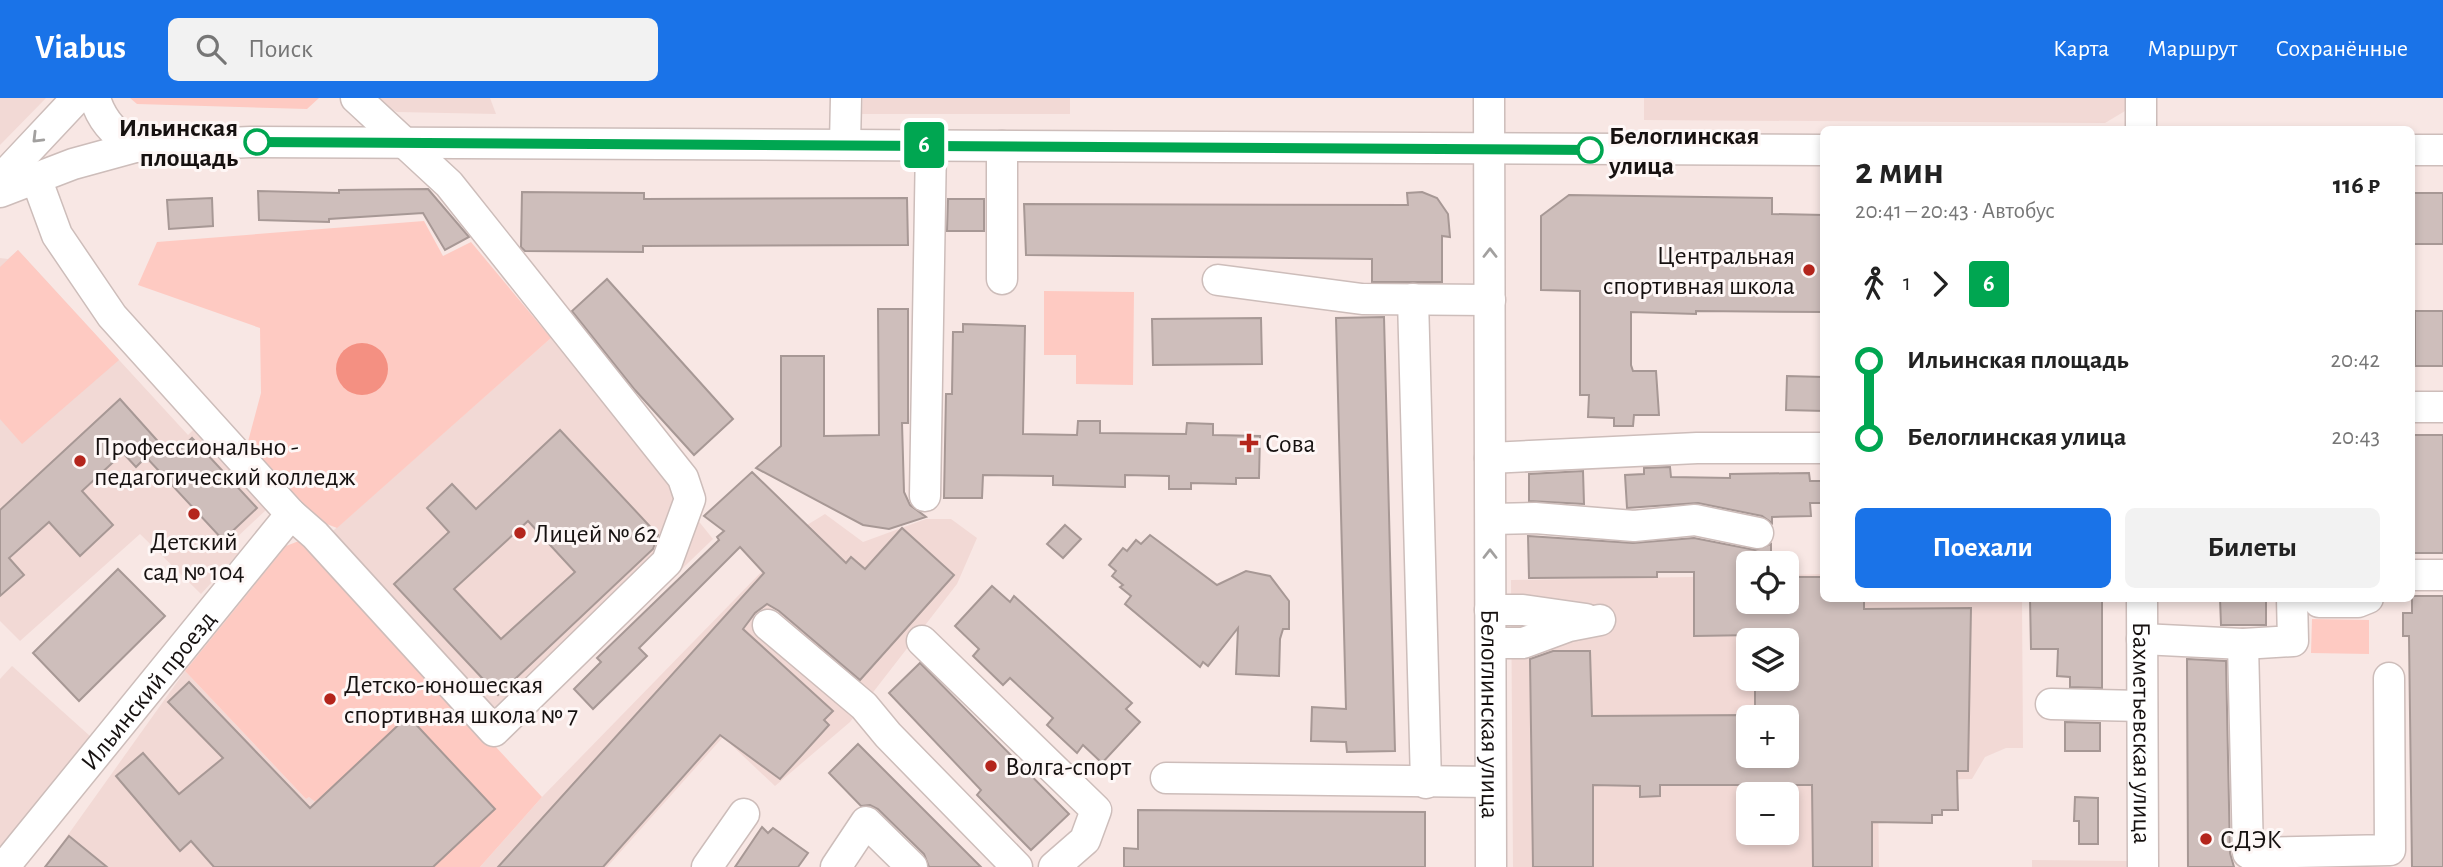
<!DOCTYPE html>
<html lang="ru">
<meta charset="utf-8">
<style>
:root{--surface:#fff;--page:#f2f2f2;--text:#222;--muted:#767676;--accent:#1a73e8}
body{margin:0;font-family:"Alegreya Sans",sans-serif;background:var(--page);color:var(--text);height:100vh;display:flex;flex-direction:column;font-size:26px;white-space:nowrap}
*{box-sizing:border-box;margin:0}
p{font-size:23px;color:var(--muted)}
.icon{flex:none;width:38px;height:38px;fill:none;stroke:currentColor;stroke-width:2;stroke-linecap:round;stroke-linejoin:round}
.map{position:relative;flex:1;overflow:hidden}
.drawer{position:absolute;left:1820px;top:28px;width:595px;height:476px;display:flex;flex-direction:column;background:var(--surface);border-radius:10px;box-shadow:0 4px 10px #0003}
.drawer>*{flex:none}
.badge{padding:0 14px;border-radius:5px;font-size:24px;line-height:46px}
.tools{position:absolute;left:1736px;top:453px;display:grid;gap:14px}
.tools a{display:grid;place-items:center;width:63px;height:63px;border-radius:10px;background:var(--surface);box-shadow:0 4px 10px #0003;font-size:35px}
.map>.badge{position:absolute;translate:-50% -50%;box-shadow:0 0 0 4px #fff}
.legs{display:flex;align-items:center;gap:10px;height:77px;padding:0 35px;font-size:23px}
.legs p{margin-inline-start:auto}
.headline{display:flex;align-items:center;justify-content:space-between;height:119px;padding:0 35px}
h1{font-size:38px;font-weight:600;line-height:52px}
.cta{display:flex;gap:14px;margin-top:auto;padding:14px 35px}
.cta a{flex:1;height:80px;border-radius:10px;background:var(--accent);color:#fff;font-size:28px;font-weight:600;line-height:80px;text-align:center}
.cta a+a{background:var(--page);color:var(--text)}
ul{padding:0 35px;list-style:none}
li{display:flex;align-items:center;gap:24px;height:77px;font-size:26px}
li i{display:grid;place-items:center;width:10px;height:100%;margin:0 9px;background:currentColor}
li i::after{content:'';width:18px;height:18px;margin:-9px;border:5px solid;border-radius:50%;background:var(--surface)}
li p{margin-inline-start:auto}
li:first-child i{background:linear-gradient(#0000 50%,currentColor 0)}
li:last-child i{background:linear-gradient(currentColor 50%,#0000 0)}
header{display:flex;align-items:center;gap:42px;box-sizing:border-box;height:98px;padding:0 35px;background:var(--accent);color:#fff}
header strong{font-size:33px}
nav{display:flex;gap:38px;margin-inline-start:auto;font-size:24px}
.search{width:490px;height:63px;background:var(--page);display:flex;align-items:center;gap:18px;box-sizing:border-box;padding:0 24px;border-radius:10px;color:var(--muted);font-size:26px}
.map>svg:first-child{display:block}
.built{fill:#f2d9d5;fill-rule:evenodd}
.green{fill:#fecac2}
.water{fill:#f49082}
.building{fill:#cebebb;stroke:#a79895;stroke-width:2;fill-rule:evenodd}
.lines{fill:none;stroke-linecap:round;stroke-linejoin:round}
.minor-casing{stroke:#cdbdba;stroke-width:33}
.minor{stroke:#fff;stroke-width:30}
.oneway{stroke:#a2a09f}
.line-1-casing{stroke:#fff;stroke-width:16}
.line-1{stroke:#00a651;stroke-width:10}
.stop-1-dot{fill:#fff;stroke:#00a651;stroke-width:3.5}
.poi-dot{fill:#b4251c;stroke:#fef7f6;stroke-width:2.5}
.labels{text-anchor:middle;stroke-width:6;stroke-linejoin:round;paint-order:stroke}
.stop-label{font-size:26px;font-weight:bold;fill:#161110;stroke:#fef7f6;text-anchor:end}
.poi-label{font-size:26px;fill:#161110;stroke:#fef7f6;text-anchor:start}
.street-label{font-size:26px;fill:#161110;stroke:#fef7f6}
</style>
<header>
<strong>Viabus</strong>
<div class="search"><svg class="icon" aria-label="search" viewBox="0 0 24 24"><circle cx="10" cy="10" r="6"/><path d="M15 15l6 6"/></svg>Поиск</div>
<nav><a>Карта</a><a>Маршрут</a><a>Сохранённые</a></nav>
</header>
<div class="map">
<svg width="2443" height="769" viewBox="0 0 2443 769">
<rect width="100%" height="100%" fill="#f8e7e4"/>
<!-- built -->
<g class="built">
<polygon points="0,0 46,0 0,47"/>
<polygon points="372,0 490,0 496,16 397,14"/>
<polygon points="863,0 1070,0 1070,16 862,16"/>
<polygon points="1644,0 2127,0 2125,13 2105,25 1644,22"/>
<polygon points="18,152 188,337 193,332 267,411 234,442 238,456 201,496 140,436 20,543 0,523 0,160 8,161"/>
<polygon points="551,240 713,441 509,637 326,439"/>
<polygon points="825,416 863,444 926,421 951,421 977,440 957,486 850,624 775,688 723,639 607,769 480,769 542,699 807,427"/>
<path d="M1823 476 1824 500 2022 501 2023 650H2006L1985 659 1972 681 1878 683 1879 769H1513L1511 482 1748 478V504H1787V477ZM1748 542H1787V581H1748ZM1748 620H1787V658H1748ZM1748 696H1787V735H1748Z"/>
<polygon points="12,568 91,639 0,760 0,581"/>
<polygon points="185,573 306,701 309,699 315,704 378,769 45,769"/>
<polygon points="2032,762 2127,763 2127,769 2032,769"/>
</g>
<!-- green -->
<g class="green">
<polygon points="130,0 319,0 307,11 137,6"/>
<polygon points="424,123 443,158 471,144 551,240 337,430 306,418 246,351 261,295 260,230 138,187 157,144"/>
<polygon points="18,152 119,262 22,346 0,321 0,169"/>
<polygon points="1044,193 1134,194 1133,287 1076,286 1076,257 1044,257"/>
<polygon points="304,441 542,699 480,769 393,769 325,695 315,704 309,699 306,701 185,573 286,448"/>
<polygon points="2312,521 2369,522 2369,556 2311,555"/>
</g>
<!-- water -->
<circle class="water" cx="362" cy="271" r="26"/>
<!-- building -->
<g class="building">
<polygon points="428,91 469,139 445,152 423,115 329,121 329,124 259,122 258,93 339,95 339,92"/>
<polygon points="522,94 644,95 644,101 907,100 908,147 643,148 643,154 525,153 521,149"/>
<polygon points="1422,94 1437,100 1448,116 1450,139 1442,138 1442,184 1372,184 1372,161 1026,157 1024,106 1408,107 1407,95"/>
<rect x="2412" y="95" width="31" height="51"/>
<polygon points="1569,97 1772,100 1772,116 1824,117 1824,214 1696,213 1696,216 1631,214 1631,267 1633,273 1656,273 1659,317 1634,317 1633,328 1614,328 1614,320 1588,319 1589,297 1580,297 1580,193 1541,192 1541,118"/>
<polygon points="212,100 213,128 169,131 167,102"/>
<polygon points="948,101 984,101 984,133 947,133"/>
<polygon points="607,181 733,321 694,357 635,292 572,213"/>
<polygon points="878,211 908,211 908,325 902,325 904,394 910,407 926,419 889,431 863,427 756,370 781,348 781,258 824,258 824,338 879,337"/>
<rect x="2415" y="213" width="28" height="55"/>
<polygon points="1384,219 1395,653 1347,654 1346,644 1311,643 1312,609 1346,611 1336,220"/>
<polygon points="1261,220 1262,266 1153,267 1152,221"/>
<polygon points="963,226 1025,228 1023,336 1077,337 1078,323 1100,323 1100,335 1186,336 1187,325 1213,326 1213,337 1260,338 1259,380 1236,380 1236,386 1191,385 1191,391 1169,391 1169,378 1125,377 1125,389 1053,387 1053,378 983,377 982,400 944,400 946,296 952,296 953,234 963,234"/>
<polygon points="1787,278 1824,279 1824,313 1786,312"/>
<polygon points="120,301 172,359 192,340 257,410 223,442 146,359 136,369 123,355 82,393 113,427 80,458 49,424 9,460 24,477 0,498 0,412"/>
<path d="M560 332 658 437 653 451 498 597 394 486 449 434 427 410 452 386 476 411ZM528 423 575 474 501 541 454 491Z"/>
<rect x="2412" y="337" width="31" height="118"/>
<polygon points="1670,369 1671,379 1730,380 1730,376 1809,375 1810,383 1824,383 1824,405 1810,405 1811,418 1772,419 1772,425 1762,418 1698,405 1627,410 1625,377 1644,376 1644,370"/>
<polygon points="1583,373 1584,406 1529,403 1529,376"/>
<polygon points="752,374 846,465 851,459 865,471 902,430 954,477 860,582 779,513 767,506 755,515 743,531 833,613 824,622 829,627 780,681 720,637 603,769 498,769 764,475 740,449 639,550 647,558 593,611 574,591 601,564 597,560 719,442 717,439 724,433 704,418"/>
<polygon points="1065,427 1081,441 1063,460 1047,446"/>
<polygon points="1150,437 1217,487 1246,473 1270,478 1289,503 1289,531 1283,531 1280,541 1279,578 1236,576 1238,530 1208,568 1203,564 1200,569 1125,506 1131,498 1120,489 1123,487 1112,478 1116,473 1109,467 1123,450 1127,453 1136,442 1141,446"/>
<polygon points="1528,438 1633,445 1694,440 1755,452 1771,446 1771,466 1748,466 1748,504 1787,504 1787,479 1824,479 1824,500 1864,500 1864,511 1971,510 1968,673 1957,673 1958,712 1942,712 1942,717 1932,717 1932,725 1872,724 1872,769 1813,769 1812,687 1660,687 1660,698 1640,699 1640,688 1593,687 1593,769 1533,769 1530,561 1553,553 1590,553 1592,618 1748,617 1748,658 1787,658 1787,620 1755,620 1755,581 1787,581 1787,542 1754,542 1754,537 1694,538 1694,474 1657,474 1657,479 1529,480"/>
<polygon points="118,471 165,518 79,603 33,555"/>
<polygon points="992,488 1010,504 1014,498 1132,605 1126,611 1140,624 1102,665 1083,647 1077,655 1047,627 1053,620 1010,580 1003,587 973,558 979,551 955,528"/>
<polygon points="2412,498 2443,498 2443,769 2412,769 2409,538 2403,538 2403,515 2412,515"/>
<polygon points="2030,500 2102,500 2102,590 2070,589 2070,579 2057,578 2058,551 2031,551"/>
<polygon points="2220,500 2266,500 2266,527 2221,527"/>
<polygon points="2187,561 2226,563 2230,755 2234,769 2188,769"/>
<polygon points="920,565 1069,716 1031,752 977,697 981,692 889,595"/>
<polygon points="189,584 310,710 408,618 495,711 433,769 214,769 191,743 180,753 116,678 143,655 179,696 223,660 168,604"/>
<polygon points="2065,624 2100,625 2100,653 2065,653"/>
<polygon points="858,646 981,769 929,769 924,756 878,711 870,707 861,708 829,675"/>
<polygon points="2075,699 2098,700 2098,746 2079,746 2079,723 2074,723"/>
<polygon points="1138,712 1425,714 1425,769 1124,769 1124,750 1138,751"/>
<polygon points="762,729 768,735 773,730 808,755 798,769 735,769"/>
<polygon points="69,738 107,769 45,769"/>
</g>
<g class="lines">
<!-- minor casing -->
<g class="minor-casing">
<g id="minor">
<path d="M95 0C101 22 115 37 135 49"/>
<path id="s1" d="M1489 0 1491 769"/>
<polyline points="2141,32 2141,0"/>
<polyline points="845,46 846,0"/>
<polyline points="2412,52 2443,52"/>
<polyline points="36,80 57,137 112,218 291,416 315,437 494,633 667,464 690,401 683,380 449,86 356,0"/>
<polyline points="0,82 77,0"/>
<polyline points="0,94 73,66 135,49 251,44 1824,52"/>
<polyline points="1002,181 1002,48"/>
<polyline points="1218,182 1362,201 1490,202"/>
<polyline points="1413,201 1426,685"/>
<polyline points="2412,309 2443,309"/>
<polyline points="1490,360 1697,350 1824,350"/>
<polyline points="925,398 931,47"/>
<polyline points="1491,421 1535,420 1634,428 1695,422 1758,435"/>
<polyline points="2412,477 2443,477"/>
<path id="s2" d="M2142 500 2143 769"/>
<polyline points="2319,504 2358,504 2368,500"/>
<polyline points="1490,512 1523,512 1586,521"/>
<polyline points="768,527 864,608 888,637 1017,769"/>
<polyline points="2142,541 2243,546 2293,543 2292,500"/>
<polyline points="922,543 1096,712 1085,742 1054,769"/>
<polyline points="1491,545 1523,545 1569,528 1600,522"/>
<polyline points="2243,546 2248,755 2390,752 2389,580"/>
<polyline points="2051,606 2142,608"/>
<polyline points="1166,680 1490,684"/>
<path id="s3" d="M4 769 291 416"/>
<polyline points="707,769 744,716"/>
<polyline points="836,769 866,724 912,769"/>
</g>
</g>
<!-- minor -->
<use href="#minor" class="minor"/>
</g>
<!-- one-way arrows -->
<defs><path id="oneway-chevron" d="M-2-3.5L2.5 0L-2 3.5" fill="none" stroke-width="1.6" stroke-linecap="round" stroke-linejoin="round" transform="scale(1.75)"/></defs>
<g class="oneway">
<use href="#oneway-chevron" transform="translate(37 40) rotate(135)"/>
<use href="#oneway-chevron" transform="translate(1490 155) rotate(-90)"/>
<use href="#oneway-chevron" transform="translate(1490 456) rotate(-90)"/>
</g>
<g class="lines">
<!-- line-1 casing -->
<g class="line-1-casing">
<polyline id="line-1" points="257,44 1590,52"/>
</g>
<!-- line-1 -->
<use href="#line-1" class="line-1"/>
</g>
<!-- markers -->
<g class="stop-1-dot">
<circle cx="257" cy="44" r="12"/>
<circle cx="1590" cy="52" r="12"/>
</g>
<g class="poi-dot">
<circle cx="1809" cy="172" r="7"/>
<path d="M1245.5 334.5h7v7h7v7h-7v7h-7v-7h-7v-7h7z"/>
<circle cx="80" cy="363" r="7"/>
<circle cx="194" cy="416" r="7"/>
<circle cx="520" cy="435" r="7"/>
<circle cx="330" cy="601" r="7"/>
<circle cx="991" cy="668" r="7"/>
<circle cx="2206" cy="741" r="7"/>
</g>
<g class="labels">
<!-- stop labels -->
<g class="stop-label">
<text x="238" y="38">Ильинская<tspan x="238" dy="30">площадь</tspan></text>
<text x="1609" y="46" text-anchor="start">Белоглинская<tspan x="1609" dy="30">улица</tspan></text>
</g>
<!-- poi labels -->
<g class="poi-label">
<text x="1795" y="166" text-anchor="end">Центральная<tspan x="1795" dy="30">спортивная школа</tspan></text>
<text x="1265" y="354">Сова</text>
<text x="94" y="357">Профессионально -<tspan x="94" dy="30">педагогический колледж</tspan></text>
<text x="534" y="444">Лицей № 62</text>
<text x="194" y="452" text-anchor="middle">Детский<tspan x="194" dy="30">сад № 104</tspan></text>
<text x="344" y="595">Детско-юношеская<tspan x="344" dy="30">спортивная школа № 7</tspan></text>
<text x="1005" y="677">Волга-спорт</text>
<text x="2220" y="750">СДЭК</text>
</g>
<!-- street labels -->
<g class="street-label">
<text dy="9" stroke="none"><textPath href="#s3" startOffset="228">Ильинский проезд</textPath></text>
<text dy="9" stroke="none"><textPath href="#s1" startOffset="616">Белоглинская улица</textPath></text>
<text dy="9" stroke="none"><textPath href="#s2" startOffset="135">Бахметьевская улица</textPath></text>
</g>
</g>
</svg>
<div class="tools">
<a><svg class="icon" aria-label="locate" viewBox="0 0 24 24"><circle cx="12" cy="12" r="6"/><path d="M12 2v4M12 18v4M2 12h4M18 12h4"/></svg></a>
<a><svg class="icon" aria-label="layers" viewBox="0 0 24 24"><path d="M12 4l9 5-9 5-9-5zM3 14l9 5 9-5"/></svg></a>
<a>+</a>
<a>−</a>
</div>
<b class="badge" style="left:924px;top:47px;background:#00a651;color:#fff">6</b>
<section class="drawer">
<div class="headline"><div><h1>2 мин</h1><p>20:41 – 20:43 · Автобус</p></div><b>116 ₽</b></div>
<div class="legs"><svg class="icon" aria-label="walk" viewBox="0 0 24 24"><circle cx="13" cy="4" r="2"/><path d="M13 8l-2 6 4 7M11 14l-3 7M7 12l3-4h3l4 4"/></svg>1<svg class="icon" aria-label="forward" viewBox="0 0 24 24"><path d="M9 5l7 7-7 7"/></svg><b class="badge" style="background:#00a651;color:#fff">6</b></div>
<ul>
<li><i style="color:#00a651"></i><b>Ильинская площадь</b><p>20:42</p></li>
<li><i style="color:#00a651"></i><b>Белоглинская улица</b><p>20:43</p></li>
</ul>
<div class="cta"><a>Поехали</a><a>Билеты</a></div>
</section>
</div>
